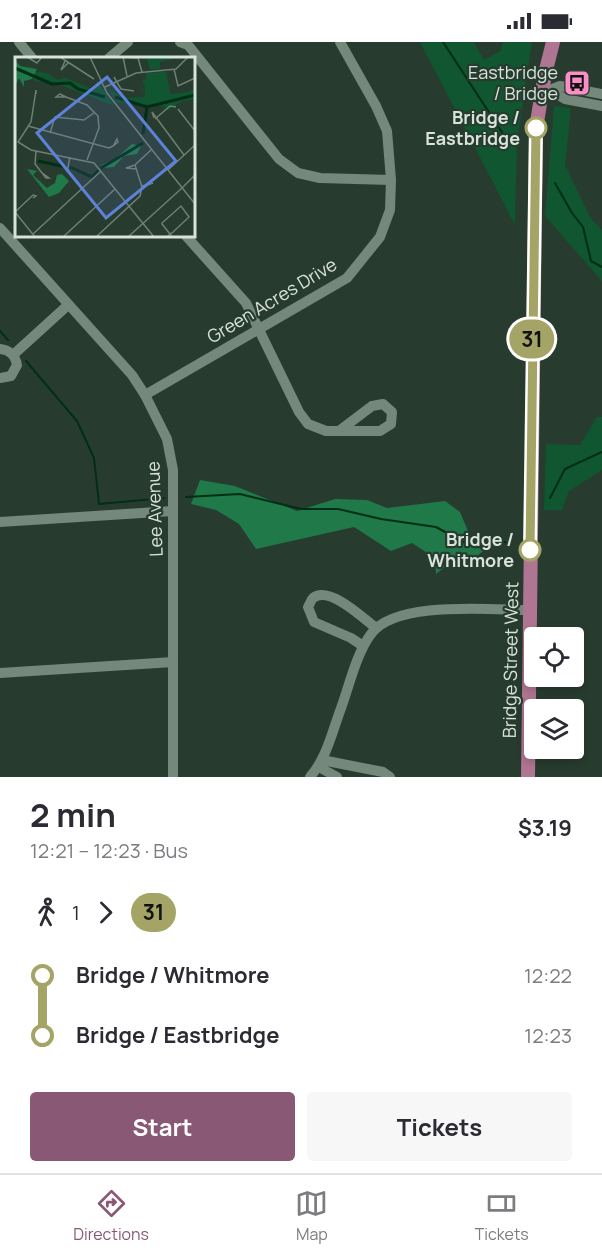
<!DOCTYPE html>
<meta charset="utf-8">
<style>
:root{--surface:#fff;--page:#f7f7f7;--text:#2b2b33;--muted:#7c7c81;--line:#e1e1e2;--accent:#895875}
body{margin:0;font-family:Manrope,sans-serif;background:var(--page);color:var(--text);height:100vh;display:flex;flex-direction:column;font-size:22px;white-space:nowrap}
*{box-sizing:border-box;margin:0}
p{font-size:20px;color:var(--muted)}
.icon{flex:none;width:33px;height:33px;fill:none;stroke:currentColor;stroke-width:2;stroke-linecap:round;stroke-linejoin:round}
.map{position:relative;height:735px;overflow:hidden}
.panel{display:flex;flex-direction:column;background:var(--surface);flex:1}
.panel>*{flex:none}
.badge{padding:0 12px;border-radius:20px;font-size:21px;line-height:39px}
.controls{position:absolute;left:524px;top:585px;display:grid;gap:12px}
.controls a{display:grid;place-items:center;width:60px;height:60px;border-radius:6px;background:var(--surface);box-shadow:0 3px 9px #0003;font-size:30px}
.map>.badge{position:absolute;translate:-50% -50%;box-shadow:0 0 0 3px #fff}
.legs{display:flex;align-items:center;gap:9px;height:66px;padding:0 30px;font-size:20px}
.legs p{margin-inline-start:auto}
.summary{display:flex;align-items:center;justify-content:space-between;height:102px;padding:0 30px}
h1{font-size:33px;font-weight:700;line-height:45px}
.primary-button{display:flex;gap:12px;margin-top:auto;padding:12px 30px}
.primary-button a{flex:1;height:69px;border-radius:6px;background:var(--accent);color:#fff;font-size:24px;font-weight:700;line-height:69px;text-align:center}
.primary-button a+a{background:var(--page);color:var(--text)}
ul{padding:0 30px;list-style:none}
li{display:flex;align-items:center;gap:21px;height:60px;font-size:22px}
li i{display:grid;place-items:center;width:9px;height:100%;margin:0 8px;background:currentColor}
li i::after{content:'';width:15px;height:15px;margin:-8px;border:4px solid;border-radius:50%;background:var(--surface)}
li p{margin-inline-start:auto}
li:first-child i{background:linear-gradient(#0000 50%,currentColor 0)}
li:last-child i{background:linear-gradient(currentColor 50%,#0000 0)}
.status{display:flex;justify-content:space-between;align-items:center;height:42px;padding:0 30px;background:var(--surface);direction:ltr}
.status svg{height:16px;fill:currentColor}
.tabs{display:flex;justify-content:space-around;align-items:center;height:84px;border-top:2px solid var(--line);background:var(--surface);font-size:16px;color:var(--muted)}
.tabs a{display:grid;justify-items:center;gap:3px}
.tabs .active{color:var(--accent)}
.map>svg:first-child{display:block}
.green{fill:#0f5631}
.forest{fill:#1f7949}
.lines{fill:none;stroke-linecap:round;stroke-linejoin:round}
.stream{stroke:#002e16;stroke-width:2}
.minor{stroke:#74897a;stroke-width:10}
.major{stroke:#b07592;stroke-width:14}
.line-1-casing{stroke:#fff;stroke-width:14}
.line-1{stroke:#a4a466;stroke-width:9}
.stop-1-dot{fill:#fff;stroke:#a4a466;stroke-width:3}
.labels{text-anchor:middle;stroke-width:4.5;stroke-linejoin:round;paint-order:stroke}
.poi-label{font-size:18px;fill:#d8e4db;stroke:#283b2f;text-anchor:end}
.stop-label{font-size:18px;font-weight:bold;fill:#d8e4db;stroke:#283b2f;text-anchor:end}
.street-label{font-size:18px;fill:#d8e4db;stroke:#283b2f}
.inset-river{fill:none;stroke:#002e16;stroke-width:3}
.inset-road{fill:none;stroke:#6e7f74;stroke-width:1.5}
.view{fill:#5e82d9;fill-opacity:0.15;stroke:#5e82d9;stroke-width:3}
.inset-edge{fill:none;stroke:#d8e4db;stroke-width:3}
</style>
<div class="status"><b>12:21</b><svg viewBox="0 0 49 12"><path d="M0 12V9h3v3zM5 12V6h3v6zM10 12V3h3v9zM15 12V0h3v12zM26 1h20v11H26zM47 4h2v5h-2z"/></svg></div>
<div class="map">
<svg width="602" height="735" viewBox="0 0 602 735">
<rect width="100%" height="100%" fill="#283b2f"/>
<!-- green -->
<g class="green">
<polygon points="420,0 474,0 484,18 500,9 503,0 532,0 517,100 515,183"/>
<polygon points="554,64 571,66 565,123 590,175 602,188 602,239 545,174"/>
<polygon points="597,375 602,375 602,428 569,449 562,468 544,468 546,402 580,403"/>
</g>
<!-- forest -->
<polygon class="forest" points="200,438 235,444 297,469 335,457 367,458 387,466 445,459 460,470 471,496 488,506 468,520 450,521 436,532 435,516 412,501 391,509 354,485 256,507 239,482 216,468 191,462"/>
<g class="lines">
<!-- stream -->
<g class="stream">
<polyline points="443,0 509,101"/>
<polyline points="555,141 572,171 583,185 591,219 602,225"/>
<polyline points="0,289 8,298"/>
<polyline points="26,319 77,379 94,416 99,462 164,456"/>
<polyline points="186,455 240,452 301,467 338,467 381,477 436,485 467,502 511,500"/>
<polyline points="550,456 565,427 602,410"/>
</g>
<!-- minor -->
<g class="minor">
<polyline points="19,0 32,16"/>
<polyline points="180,0 188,3 279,117 298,131 320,136 391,138"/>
<polyline points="109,16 128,0"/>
<polyline points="542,48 550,48 565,57 602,64"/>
<polyline points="550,48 560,44 602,52"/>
<polyline points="0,186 132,333 145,353 167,397 173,428 173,735"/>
<polyline points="186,194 246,261 299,370 308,382 326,389 380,389 391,382 392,370 383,362 372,364 339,389"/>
<path d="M0 307C10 308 15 313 17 323L11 334 0 336"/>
<polyline points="13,313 68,263"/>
<polyline points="145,353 347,236 380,195 390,168 391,138 387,89 376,64 340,0"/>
<polyline points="0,480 173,469"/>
<path d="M363 604 351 596 314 580 308 565C310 562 311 558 313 556 329 543 363 576 376 586"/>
<polyline points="0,631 173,620"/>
<polyline points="322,718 383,730 390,735"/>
<polyline points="319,725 337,735"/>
<path d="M310 735C326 717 332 691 340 669 349 645 356 612 371 592 395 558 491 568 530 568"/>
</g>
<!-- major -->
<polyline class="major" points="528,735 536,86 545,32 553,0"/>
</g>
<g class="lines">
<!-- line-1 casing -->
<g class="line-1-casing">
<polyline id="line-1" points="530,508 536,86"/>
</g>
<!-- line-1 -->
<use href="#line-1" class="line-1"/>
</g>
<!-- icons -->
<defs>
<g id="bus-square" transform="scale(1.35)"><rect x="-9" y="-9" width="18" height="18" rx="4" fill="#fb8fc5" stroke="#283b2f"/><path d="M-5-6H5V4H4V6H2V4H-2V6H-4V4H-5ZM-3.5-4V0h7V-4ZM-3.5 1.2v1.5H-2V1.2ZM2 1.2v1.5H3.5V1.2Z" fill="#111"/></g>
</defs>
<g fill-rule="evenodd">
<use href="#bus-square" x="577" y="41"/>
</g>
<!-- markers -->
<g class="stop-1-dot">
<circle cx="536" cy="86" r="10"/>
<circle cx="530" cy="508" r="10"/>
</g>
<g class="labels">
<!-- poi labels -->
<g class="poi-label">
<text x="558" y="37">Eastbridge<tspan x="558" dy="21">/ Bridge</tspan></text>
</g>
<!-- stop labels -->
<g class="stop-label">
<text x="520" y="82">Bridge /<tspan x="520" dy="21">Eastbridge</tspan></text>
<text x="514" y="504">Bridge /<tspan x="514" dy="21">Whitmore</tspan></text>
</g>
<!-- street labels -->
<g class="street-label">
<text transform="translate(272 259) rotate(-31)" y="6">Green Acres Drive</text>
<text transform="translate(155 467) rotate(-92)" y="6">Lee Avenue</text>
<text transform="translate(511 618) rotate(-89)" y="6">Bridge Street West</text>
</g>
</g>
<!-- overview -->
<g transform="translate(15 15)">
<rect width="180" height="180" fill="#283b2f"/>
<path d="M131 0H164L145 5V12H135ZM0 5 15 14 32 16 43 23 51 21 80 33 82 23 99 49 43 27 20 24ZM151 15 154 29 160 27 154 30 156 37 173 35 180 31V42L167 44 152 54 148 49 102 45 92 31 107 41 130 40V34L124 33 131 32 127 23 131 22V16Z" fill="#0f5631"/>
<path d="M0 3 5 9 22 12 17 22 9 24V30L4 21 0 29ZM117 87 126 89 122 97 109 99 99 110 88 111 86 108 100 102ZM12 112 22 114 18 118 32 131 40 126 42 118 47 117 54 124 44 136 34 140Z" fill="#1f7949"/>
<path class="inset-river" d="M0 11 37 27 55 26 63 32 90 40M100 40 132 50 180 38M128 77 132 50M23 104 51 110M55 110 77 120 84 113M86 111 128 86"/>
<path class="inset-road" d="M12 0 22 6 27 0M45 0 79 22M75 0 92 36 180 147M108 0 112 19M109 0 123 1 127 15M50 4 46 13 53 6M159 12 163 29 180 21M99 20 106 32 119 34M90 30 121 16 161 12 173 0M21 37V33L16 65 3 85 16 93 79 106 139 180M51 40H41L45 37 51 40 72 48 83 59 84 71 72 103M163 52 180 74M139 61 137 55 169 98M140 62 155 49 161 50M13 69 94 91 98 89 103 85 102 82 98 89M35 76 40 60 69 63 80 55M21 94 20 107 31 121H34L26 115M120 108 111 111 121 112M53 111 52 115 55 100M153 113 180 88M127 129 138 126 127 130M167 131 180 118M0 155 18 138 21 139 18 141M0 155 20 180M18 177 86 114M48 180 100 132M81 180 125 139 127 130 120 108 137 92M113 180 167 131M152 180 155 177 157 176 174 160 166 149 147 166V167L155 177 157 180"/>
<path class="view" d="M92 20 161 104 91 161 22 76Z"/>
<rect width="180" height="180" class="inset-edge"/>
</g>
</svg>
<div class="controls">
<a><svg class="icon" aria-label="locate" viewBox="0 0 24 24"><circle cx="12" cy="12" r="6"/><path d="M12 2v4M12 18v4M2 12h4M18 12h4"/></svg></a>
<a><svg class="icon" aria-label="layers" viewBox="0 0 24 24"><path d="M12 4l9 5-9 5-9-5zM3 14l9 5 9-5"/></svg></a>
</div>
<b class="badge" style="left:532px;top:297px;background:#a4a466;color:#111">31</b>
</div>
<section class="panel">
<div class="summary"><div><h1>2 min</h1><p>12:21 – 12:23 · Bus</p></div><b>$3.19</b></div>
<div class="legs"><svg class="icon" aria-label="walk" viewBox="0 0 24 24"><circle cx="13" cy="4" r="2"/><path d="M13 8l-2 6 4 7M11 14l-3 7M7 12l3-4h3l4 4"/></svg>1<svg class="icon" aria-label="forward" viewBox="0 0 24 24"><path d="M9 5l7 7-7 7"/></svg><b class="badge" style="background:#a4a466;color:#111">31</b></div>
<ul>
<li><i style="color:#a4a466"></i><b>Bridge / Whitmore</b><p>12:22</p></li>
<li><i style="color:#a4a466"></i><b>Bridge / Eastbridge</b><p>12:23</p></li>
</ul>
<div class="primary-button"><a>Start</a><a>Tickets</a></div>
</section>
<nav class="tabs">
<a class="active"><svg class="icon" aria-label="directions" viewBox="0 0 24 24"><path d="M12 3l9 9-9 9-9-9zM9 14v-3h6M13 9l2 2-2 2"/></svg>Directions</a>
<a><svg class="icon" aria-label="map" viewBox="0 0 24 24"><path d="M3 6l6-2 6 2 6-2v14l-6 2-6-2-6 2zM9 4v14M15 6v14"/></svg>Map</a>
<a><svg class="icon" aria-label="tickets" viewBox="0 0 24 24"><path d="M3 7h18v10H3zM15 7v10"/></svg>Tickets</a>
</nav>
